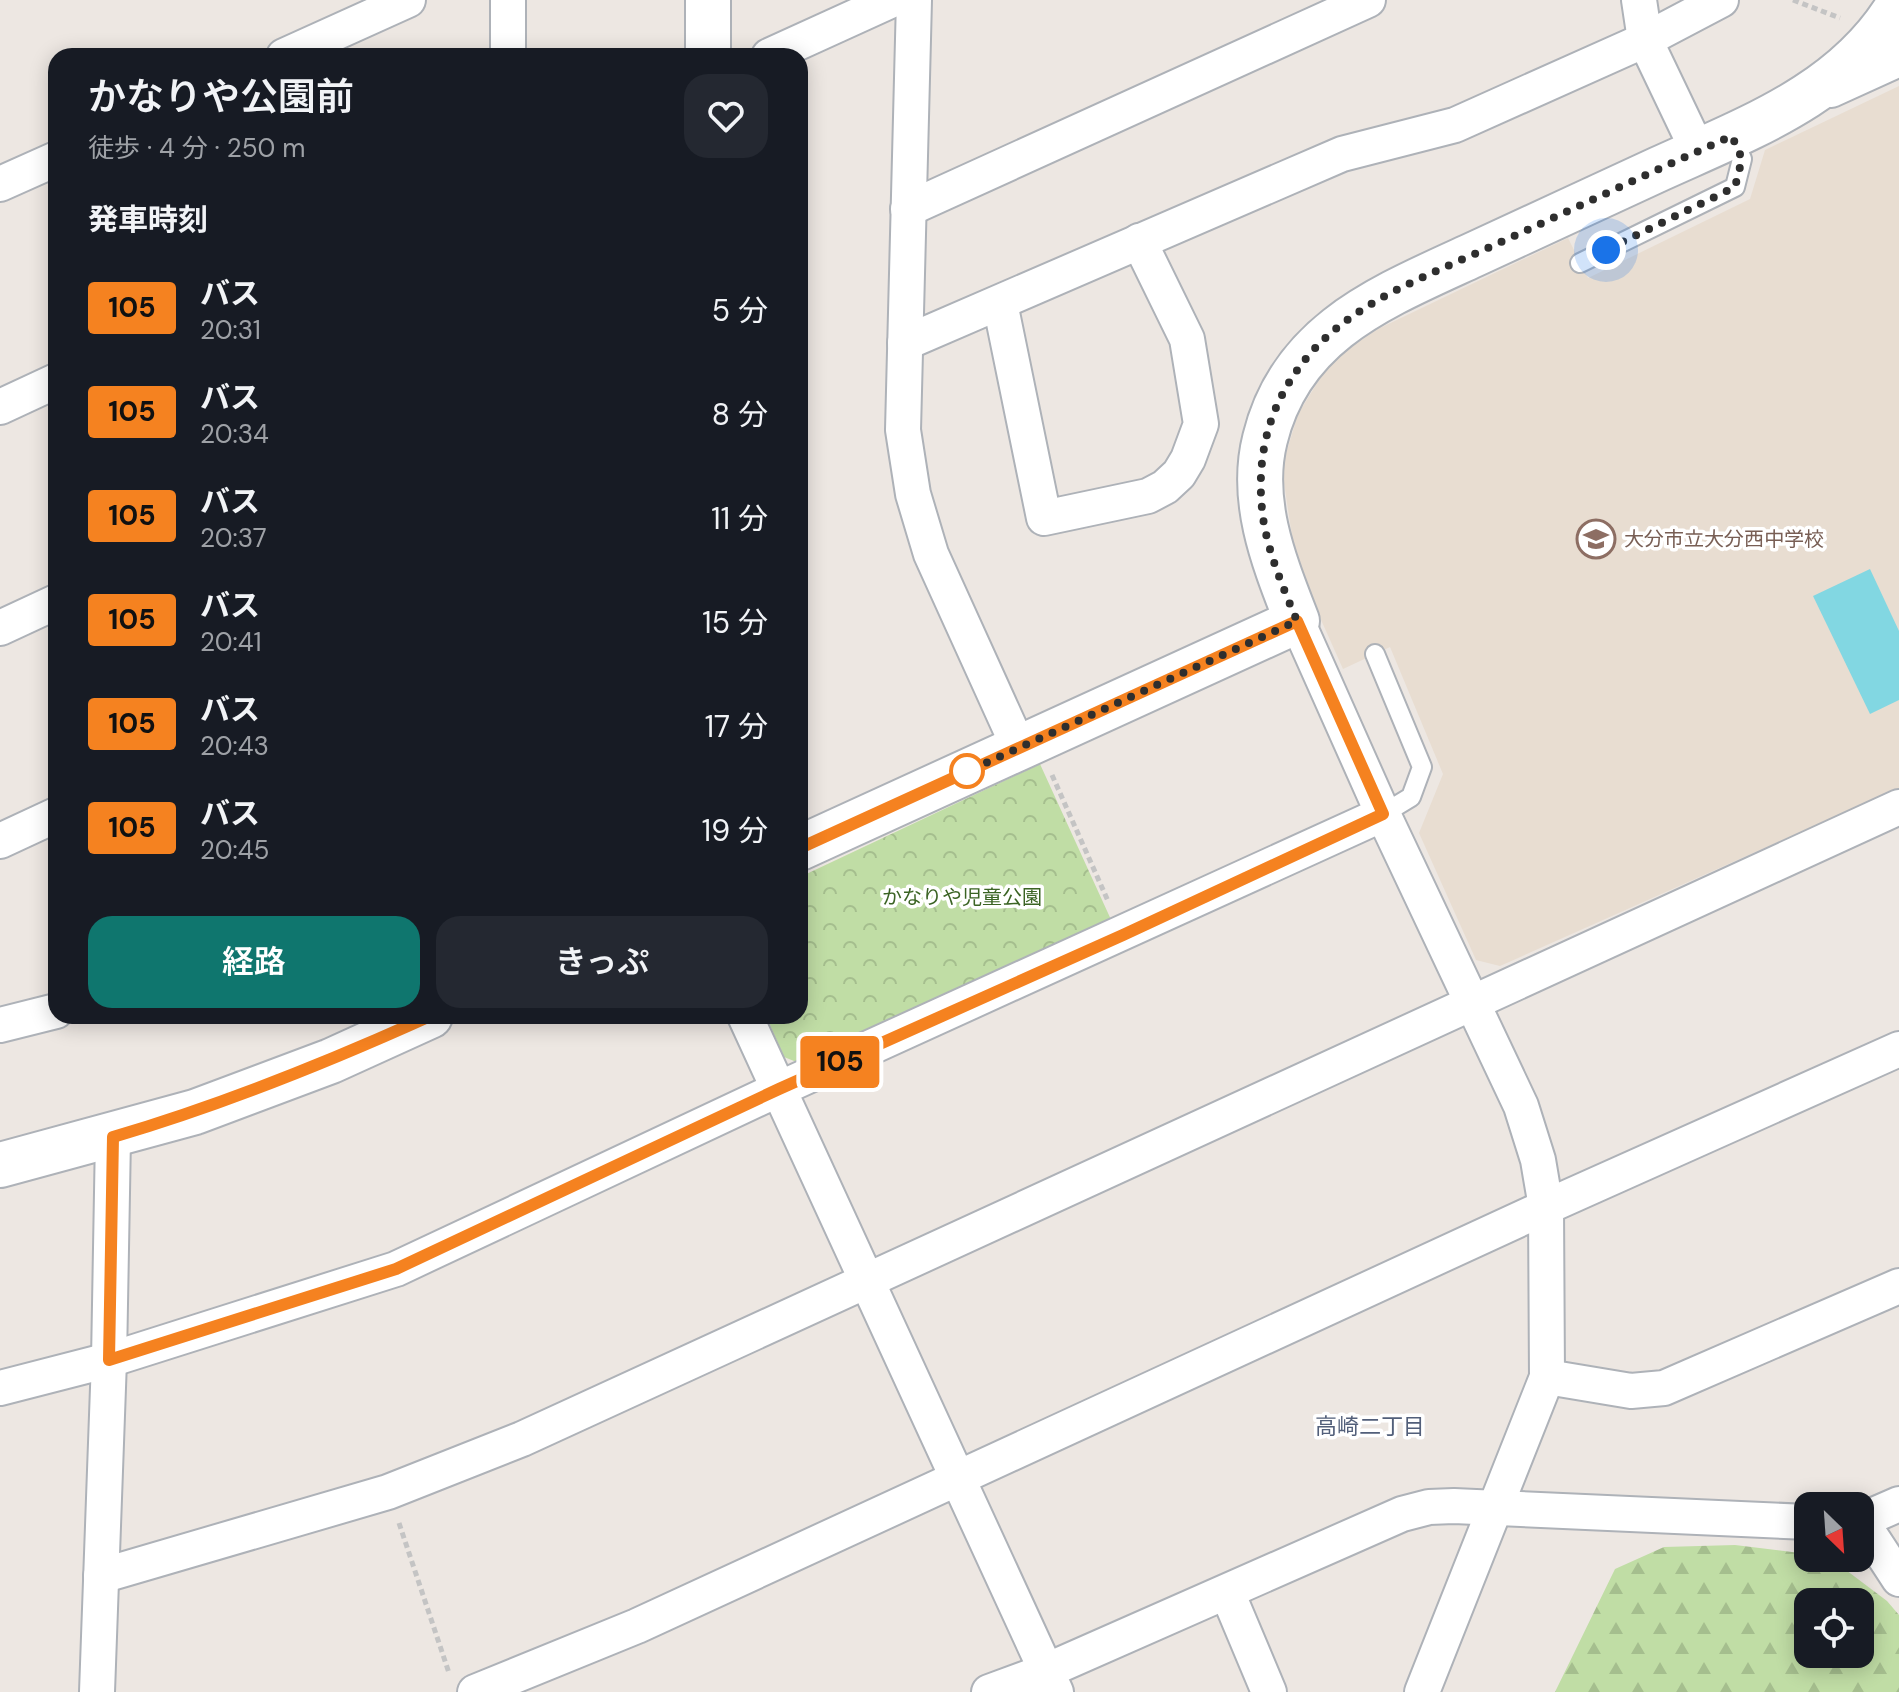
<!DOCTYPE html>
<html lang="ja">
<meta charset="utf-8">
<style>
:root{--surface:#171b24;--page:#242831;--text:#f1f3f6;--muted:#9ea1a6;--accent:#0f766e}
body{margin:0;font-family:"DM Sans","Noto Sans JP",sans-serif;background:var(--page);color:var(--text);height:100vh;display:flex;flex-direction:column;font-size:30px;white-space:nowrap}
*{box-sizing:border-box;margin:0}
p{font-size:26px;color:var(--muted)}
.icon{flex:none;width:44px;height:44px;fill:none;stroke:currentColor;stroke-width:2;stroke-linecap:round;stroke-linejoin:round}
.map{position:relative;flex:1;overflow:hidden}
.details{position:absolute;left:48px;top:48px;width:760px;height:976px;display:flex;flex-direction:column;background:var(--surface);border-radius:24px;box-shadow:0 4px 20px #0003}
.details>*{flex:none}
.badge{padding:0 16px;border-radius:6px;font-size:28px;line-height:52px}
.needle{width:52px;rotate:155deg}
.buttons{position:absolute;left:1794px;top:1492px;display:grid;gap:16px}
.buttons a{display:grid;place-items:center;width:80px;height:80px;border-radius:16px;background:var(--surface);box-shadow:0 4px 20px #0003;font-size:40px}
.you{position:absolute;width:40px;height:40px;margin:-20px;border:6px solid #fff;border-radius:50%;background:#1a73e8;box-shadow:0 0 0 12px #1a73e833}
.map>.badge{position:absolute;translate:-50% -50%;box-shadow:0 0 0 4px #fff}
h2{padding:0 40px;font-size:30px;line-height:72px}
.round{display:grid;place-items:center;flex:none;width:84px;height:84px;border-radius:24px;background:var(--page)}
.summary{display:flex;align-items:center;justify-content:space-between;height:136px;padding:0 40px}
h1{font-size:38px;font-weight:600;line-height:60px}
.cta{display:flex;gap:16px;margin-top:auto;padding:16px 40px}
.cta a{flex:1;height:92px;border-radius:24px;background:var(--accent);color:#fff;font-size:32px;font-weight:600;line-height:92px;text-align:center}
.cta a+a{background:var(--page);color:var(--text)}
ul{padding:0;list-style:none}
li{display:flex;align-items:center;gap:24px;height:104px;padding:0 40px}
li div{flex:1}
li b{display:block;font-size:30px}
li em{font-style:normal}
li .badge{min-width:88px;font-weight:700;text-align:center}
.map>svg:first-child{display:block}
.education{fill:#e8ddd1}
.forest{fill:url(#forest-firs);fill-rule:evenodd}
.park{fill:url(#park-crowns)}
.water{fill:#82d7e2}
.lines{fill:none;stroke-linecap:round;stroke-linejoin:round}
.lane-casing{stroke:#aeb2b8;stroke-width:22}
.street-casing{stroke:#aeb2b8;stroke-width:38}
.secondary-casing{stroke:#aeb2b8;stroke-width:48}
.path{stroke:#c4c4c4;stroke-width:5;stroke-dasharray:6 4;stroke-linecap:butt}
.lane{stroke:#fff;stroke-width:18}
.street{stroke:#fff;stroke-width:34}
.secondary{stroke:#fff;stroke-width:44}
.line-casing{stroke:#fff;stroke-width:18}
.line{stroke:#f58220;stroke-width:12}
.walk{stroke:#2e2e2e;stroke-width:8;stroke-dasharray:0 14.4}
.stop-dot{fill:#fff;stroke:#f58220;stroke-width:4}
.labels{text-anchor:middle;stroke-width:7;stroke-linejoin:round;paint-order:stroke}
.education-label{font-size:20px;fill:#785e54;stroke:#fff;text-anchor:start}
.park-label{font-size:20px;fill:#3b6424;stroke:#fff}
.neighbourhood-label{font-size:22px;fill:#525f7a;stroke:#fff}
</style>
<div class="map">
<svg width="1899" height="1692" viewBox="0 0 1899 1692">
<defs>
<pattern id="forest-firs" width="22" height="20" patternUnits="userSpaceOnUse" patternTransform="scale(2)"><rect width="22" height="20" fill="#c0dda5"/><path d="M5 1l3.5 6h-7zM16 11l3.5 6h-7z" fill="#a5be8e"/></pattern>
<pattern id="park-crowns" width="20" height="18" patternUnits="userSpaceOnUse" patternTransform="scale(2)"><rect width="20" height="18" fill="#c0dda5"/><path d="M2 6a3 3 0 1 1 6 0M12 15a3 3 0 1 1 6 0" fill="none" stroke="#a5be8e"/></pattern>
</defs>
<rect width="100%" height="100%" fill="#ede7e2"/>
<!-- education -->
<polygon class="education" points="1899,86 1899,788 1500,966 1476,960 1419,833 1443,774 1390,647 1343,669 1305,584 1295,556 1283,476 1285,457 1298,414 1324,372 1344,351 1378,329 1568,238 1588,278 1750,199 1765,150"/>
<!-- forest -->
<path class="forest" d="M1735 1545 1808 1554V1558H1830L1887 1601 1899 1615V1692H1555L1615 1569 1664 1547ZM1808 1602H1860V1654H1808Z"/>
<!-- park -->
<polygon class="park" points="1040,764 1113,924 804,1065 784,1057 766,1016 800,1016 800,877"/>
<!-- water -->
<polygon class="water" points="1870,569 1899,631 1899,700 1870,714 1813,596"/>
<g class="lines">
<!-- lane casing -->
<g class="lane-casing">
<g id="lane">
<polyline points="1580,263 1735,187 1742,159 1732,136"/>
<polyline points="1375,654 1422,767 1411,797 1383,814"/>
</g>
</g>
<!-- street casing -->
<g class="street-casing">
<g id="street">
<polyline points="914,0 903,430 913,494 931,554 1019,748"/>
<polyline points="1639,0 1645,40 1698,151"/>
<polyline points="284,56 408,0"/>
<polyline points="508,56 508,0"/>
<polyline points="769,56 892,0"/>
<polyline points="1831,90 1899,59"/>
<polyline points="0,184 56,159"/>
<polyline points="908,209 1368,0"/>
<polyline points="1000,303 1044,518 1148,496 1165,487 1179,474 1188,459 1201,424 1187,339 1139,241"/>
<polyline points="905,343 1342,154 1455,125 1645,40 1721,0"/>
<polyline points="0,407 56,381"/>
<polyline points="1297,621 1383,814 1521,1106 1538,1160 1546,1207 1547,1377 1422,1692"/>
<polyline points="0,628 56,602"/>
<polyline points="0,841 56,815"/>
<polyline points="745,1016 1056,1692"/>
<polyline points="0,1025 56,1011"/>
<polyline points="1547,1377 1631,1391 1664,1388 1899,1286"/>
<polyline points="0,1388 109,1360 396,1269 779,1089 1383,814"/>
<polyline points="1860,1521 1899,1504"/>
<polyline points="1861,1521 1899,1579"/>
<polyline points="101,1576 388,1492 522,1439 1899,807"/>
<polyline points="1227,1592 1269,1692"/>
<polyline points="97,1692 109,1360 113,1137"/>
<polyline points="475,1692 637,1626 1546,1207 1899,1049"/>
<polyline points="989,1692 1046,1671 1402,1514 1429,1507 1454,1506 1808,1522"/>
</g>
</g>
<!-- secondary casing -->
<g class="secondary-casing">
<g id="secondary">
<polyline points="708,0 708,56"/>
<path d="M800 848 1297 621C1275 564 1249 502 1265 439 1291 332 1382 297 1473 255 1535 226 1597 198 1659 169 1749 128 1846 93 1899 4"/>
<polyline points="0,1165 195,1112 331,1061 430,1016"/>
</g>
</g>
<!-- path -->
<g class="path">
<polyline points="1793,0 1840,18"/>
<polyline points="1052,775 1108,901"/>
<polyline points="399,1523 449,1673"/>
</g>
<!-- lane -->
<use href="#lane" class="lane"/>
<!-- street -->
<use href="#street" class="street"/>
<!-- secondary -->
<use href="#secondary" class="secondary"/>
</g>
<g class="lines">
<!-- line casing -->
<g class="line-casing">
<path id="line" d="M430 1016C326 1063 222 1105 113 1137L109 1360 396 1269 779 1089 1123 935 1383 814 1297 621 800 848"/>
</g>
<!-- line -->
<use href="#line" class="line"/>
<!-- walk -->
<path class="walk" d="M967 771 964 773 1297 621C1284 590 1270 557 1264 524 1257 481 1261 438 1280 399 1322 313 1407 285 1490 247 1571 210 1651 172 1732 136L1742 159 1735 187 1606 250"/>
</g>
<!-- icons -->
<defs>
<g id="school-ring" transform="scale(2)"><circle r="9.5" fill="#fff" stroke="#8d6e63" stroke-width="1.5"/><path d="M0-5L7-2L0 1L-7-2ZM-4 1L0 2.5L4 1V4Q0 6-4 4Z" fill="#8d6e63"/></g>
</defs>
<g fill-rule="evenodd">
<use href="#school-ring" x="1596" y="539"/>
</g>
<!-- markers -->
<circle class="stop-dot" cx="967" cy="771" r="16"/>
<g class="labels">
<!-- education labels -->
<g class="education-label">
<text x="1624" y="546">大分市立大分西中学校</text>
</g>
<!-- park labels -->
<g class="park-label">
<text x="962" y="904">かなりや児童公園</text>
</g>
<!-- neighbourhood labels -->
<g class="neighbourhood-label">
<text x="1370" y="1434">高崎二丁目</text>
</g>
</g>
</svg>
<div class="buttons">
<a><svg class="needle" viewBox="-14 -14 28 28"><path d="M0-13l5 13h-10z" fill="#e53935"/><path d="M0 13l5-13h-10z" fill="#9ea1a6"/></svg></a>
<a><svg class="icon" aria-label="locate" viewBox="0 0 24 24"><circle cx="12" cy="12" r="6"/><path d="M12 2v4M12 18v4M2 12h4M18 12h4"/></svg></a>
</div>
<div class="you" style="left:1606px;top:250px"></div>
<b class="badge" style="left:840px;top:1062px;background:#f58220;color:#111">105</b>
<section class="details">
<div class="summary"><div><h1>かなりや公園前</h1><p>徒歩 · 4 分 · 250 m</p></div><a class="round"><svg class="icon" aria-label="heart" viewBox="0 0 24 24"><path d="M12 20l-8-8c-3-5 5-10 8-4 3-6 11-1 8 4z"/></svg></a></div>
<h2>発車時刻</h2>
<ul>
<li><span class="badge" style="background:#f58220;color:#111">105</span><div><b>バス</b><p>20:31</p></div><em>5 分</em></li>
<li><span class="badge" style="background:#f58220;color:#111">105</span><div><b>バス</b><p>20:34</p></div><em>8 分</em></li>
<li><span class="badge" style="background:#f58220;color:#111">105</span><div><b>バス</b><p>20:37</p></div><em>11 分</em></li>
<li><span class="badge" style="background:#f58220;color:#111">105</span><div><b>バス</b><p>20:41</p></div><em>15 分</em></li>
<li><span class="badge" style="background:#f58220;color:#111">105</span><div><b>バス</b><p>20:43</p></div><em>17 分</em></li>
<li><span class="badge" style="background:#f58220;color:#111">105</span><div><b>バス</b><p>20:45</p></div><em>19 分</em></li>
</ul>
<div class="cta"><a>経路</a><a>きっぷ</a></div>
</section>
</div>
